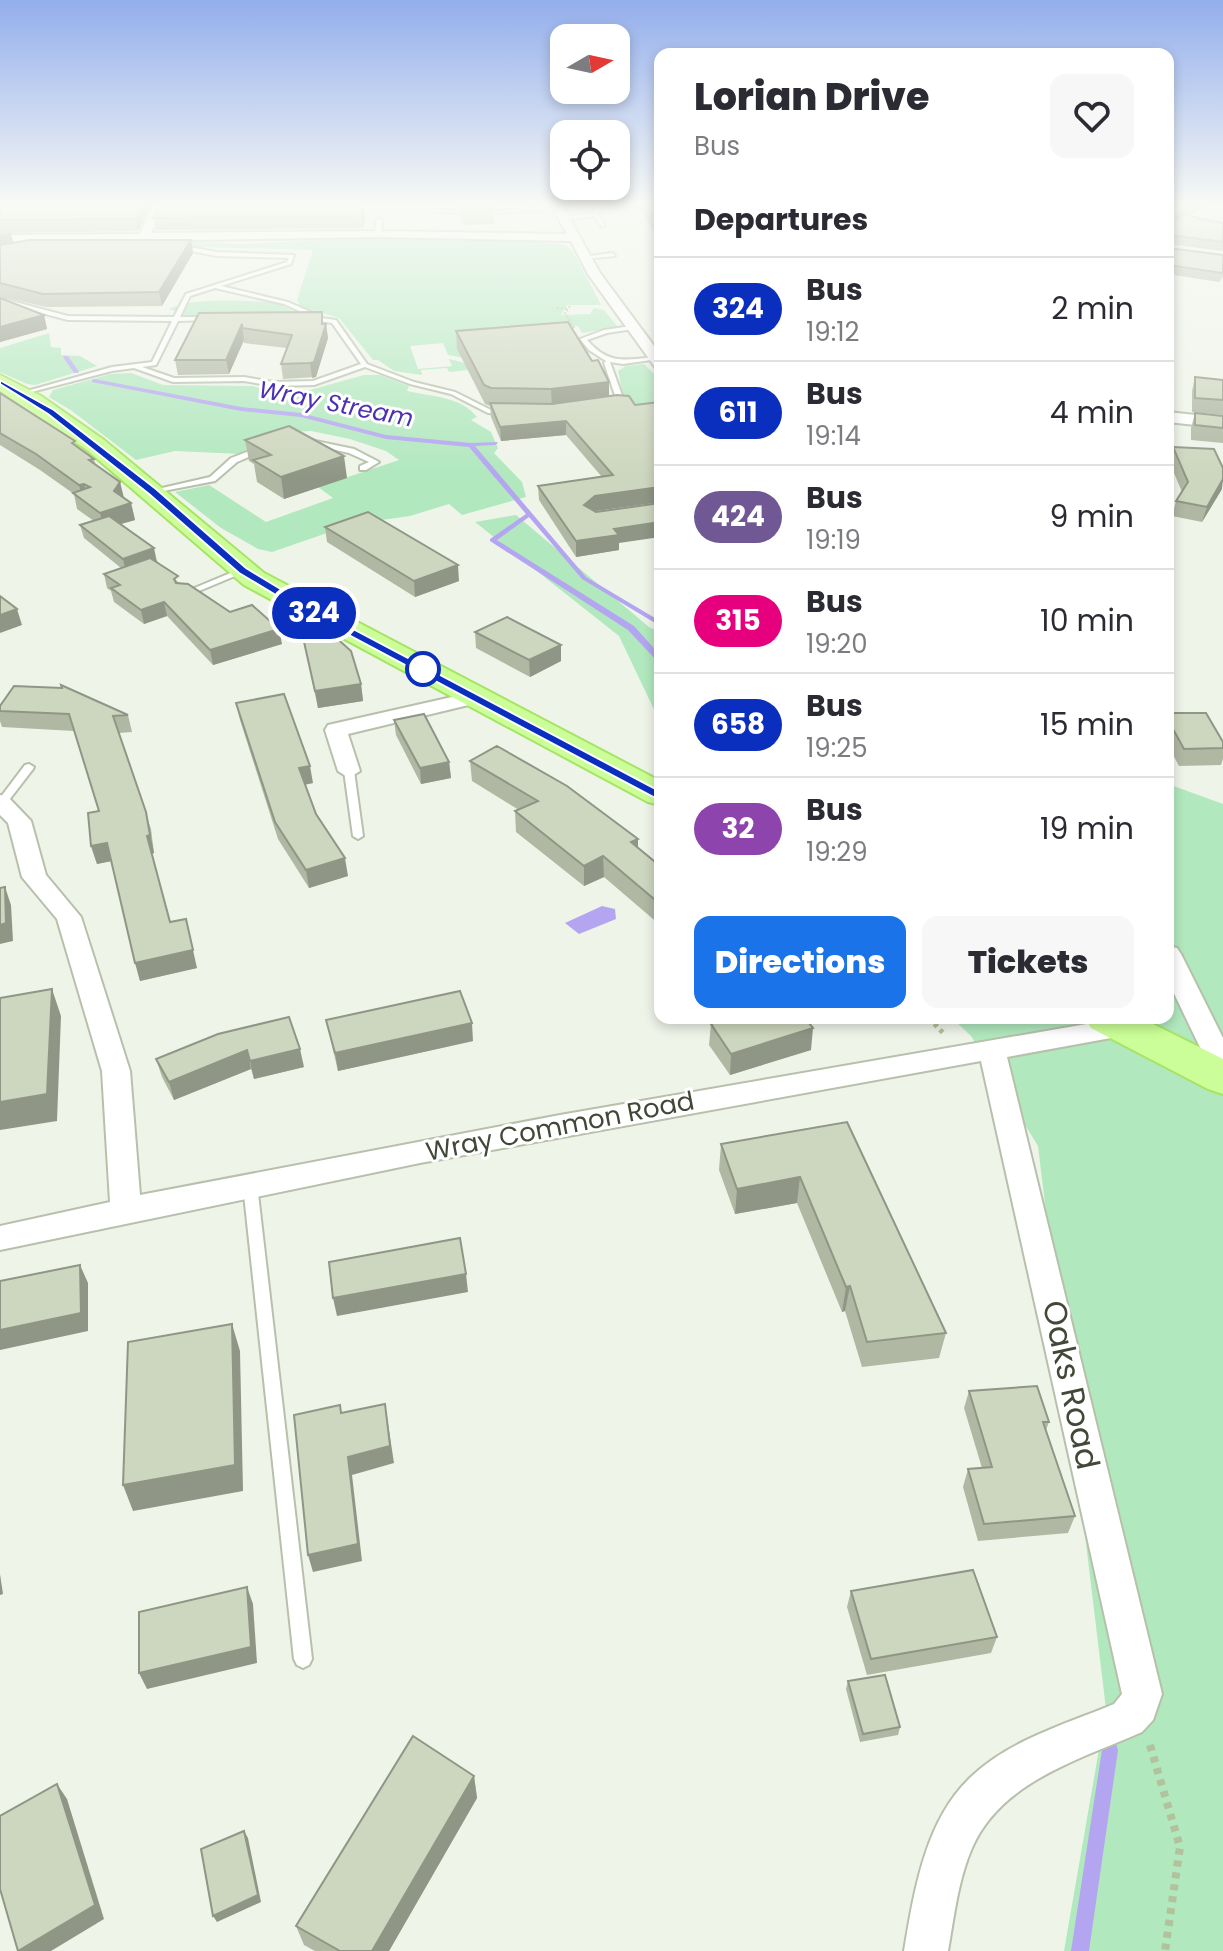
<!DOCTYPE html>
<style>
:root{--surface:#fff;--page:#f7f7f7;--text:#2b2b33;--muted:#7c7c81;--line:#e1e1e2;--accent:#1a73e8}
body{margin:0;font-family:Poppins,sans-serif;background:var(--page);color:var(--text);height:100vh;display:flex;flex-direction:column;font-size:30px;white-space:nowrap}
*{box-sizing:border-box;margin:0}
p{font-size:26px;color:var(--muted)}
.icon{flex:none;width:44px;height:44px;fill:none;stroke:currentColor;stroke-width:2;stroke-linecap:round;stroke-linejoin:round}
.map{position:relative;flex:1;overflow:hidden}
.sheet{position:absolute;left:654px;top:48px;width:520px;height:976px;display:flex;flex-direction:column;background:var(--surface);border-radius:16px;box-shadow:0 4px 12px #0003}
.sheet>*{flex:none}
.badge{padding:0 16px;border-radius:26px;font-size:28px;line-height:52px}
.needle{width:52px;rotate:81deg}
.buttons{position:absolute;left:550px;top:24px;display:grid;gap:16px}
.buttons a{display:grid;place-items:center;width:80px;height:80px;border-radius:16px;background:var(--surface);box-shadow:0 4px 12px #0003;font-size:40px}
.map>.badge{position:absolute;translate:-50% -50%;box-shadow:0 0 0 4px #fff}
h2{padding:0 40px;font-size:30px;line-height:72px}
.round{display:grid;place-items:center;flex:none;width:84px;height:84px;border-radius:16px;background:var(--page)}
.summary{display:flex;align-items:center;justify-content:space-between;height:136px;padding:0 40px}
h1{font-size:38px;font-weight:800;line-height:60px}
.primary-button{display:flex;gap:16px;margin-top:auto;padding:16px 40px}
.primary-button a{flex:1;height:92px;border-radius:16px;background:var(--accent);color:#fff;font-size:32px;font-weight:800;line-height:92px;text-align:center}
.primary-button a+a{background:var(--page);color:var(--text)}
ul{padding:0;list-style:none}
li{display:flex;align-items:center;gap:24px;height:104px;padding:0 40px;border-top:2px solid var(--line)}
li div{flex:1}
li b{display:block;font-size:30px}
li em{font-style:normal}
li .badge{min-width:88px;font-weight:700;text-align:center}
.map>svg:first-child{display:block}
.green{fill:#b1e8be}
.water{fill:#b4a5f1}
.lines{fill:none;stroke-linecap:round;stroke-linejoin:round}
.stream{fill:#b4a5f1;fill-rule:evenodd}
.service-casing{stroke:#b7c0ab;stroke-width:4}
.minor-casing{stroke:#b7c0ab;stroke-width:4}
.primary-casing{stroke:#a7e466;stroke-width:4}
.path-far2{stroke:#b2c29c;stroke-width:2;stroke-dasharray:2 2;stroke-linecap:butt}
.path-far1{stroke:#b2c29c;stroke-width:5;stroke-dasharray:4 4;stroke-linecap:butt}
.path{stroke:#b2c29c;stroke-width:8;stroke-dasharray:6 6;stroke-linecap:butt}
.service{fill:#fff;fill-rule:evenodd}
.minor{fill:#fff;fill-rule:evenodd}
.primary{fill:#cbfe98;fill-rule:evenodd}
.wall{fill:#b0b8a3}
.shaded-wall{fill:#909685}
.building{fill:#cdd6be;stroke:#909685;stroke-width:2}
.line{fill:#0a2ebe;stroke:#fff;stroke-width:2}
.stop-dot{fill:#fff;stroke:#0a2ebe;stroke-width:4}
.labels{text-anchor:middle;stroke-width:6;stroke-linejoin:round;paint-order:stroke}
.far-water-label{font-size:24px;font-style:italic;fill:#4b2fb5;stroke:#fff}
.street-label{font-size:26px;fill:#414837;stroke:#fff}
.near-street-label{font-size:32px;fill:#414837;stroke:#fff}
</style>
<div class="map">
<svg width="1223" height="1951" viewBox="0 0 1223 1951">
<rect width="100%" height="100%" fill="#eff4e9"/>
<!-- green -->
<g class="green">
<polygon points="382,237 506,239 566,245 573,251 601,305 567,305 561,315 590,314 594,308 604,310 618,327 582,333 578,326 569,326 470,359 448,355 443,343 410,346 418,369 452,366 449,359 486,368 449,372 447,368 421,370 422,375 394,371 378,360 373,360 339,318 301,307 297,300 313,250 172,246 168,241 245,244"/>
<path d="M269 302 281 305 298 314 192 317 169 309C191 297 244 301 269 302Z"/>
<polygon points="49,333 51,347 61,348 61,355 80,356 97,366 35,385 27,384 0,372 0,348"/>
<polygon points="644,364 660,380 660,414 631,414 624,400 618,371 626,366"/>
<path d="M131 373 163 385 253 386 269 391 310 390 364 375H380L409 386 407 391C433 397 460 396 477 417L471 420 491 432 498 448 494 453 522 482 526 497 462 515 449 504 410 516 353 524 272 552 258 549 221 528 175 492 209 485 266 522 333 498 318 487 399 460 386 451 350 439 311 431 292 432 241 454 175 451 136 460 72 411 49 397 53 390 111 374Z"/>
<polygon points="516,515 649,627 660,632 660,722 619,636 475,522"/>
<polygon points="1168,784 1223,804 1223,1951 1064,1951 1106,1709 1038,1146 971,1036 952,1018 1168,1018"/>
</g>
<!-- water -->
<polygon class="water" points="602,906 615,909 616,919 579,934 565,923"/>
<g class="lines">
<!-- stream -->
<g class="stream">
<polygon points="64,356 68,356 79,372 78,373 74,373 63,357"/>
<polygon points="94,379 241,407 301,413 386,435 471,443 497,442 498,443 495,445 475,446 586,577 660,621 660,626 582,579 529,517 497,540 634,626 660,655 660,661 657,661 628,630 490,541 490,539 526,514 469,447 386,439 301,417 241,411 92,382 92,380"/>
<polygon points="1110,1742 1116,1744 1118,1750 1089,1951 1071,1951 1102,1750 1104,1744"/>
</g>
<!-- service casing -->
<g class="service-casing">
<g id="service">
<polygon points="422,203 428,203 435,209 480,212 477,214 434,212"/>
<polygon points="519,203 523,203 525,208 559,207 562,209 497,213 494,211 520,209"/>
<polygon points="660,203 660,209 656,206 603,207 598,214 605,225 602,227 594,216 563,220 560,218 593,213 602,204"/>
<polygon points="379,218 382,220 381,234 378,236 375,234 376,220"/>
<path d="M178 245 216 252 294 255 291 264 221 286 288 302 320 316 321 318 336 320 367 364 414 382 455 392 491 410H505L508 412 505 414 488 413 451 394 410 384 365 367 314 385 273 386 244 381 173 382 134 368 112 371 20 395V393L112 367 152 362 172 321 68 320 0 302V298L68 316 174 317 186 294 287 262 289 258 216 256 176 248ZM215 288 284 304 312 317H306V319L332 323 361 364 313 381 273 382 244 377 174 378 142 367 156 365 178 321 212 320 210 317H180L190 296Z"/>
<polygon points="613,253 615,256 584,259 581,257"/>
<path d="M631 326 633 329 607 333 587 340C609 365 625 360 655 357L658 359 623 364 610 362 623 398 613 408H609V406L616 398 604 363 606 361 589 350 580 339 604 330Z"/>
<polygon points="301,438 354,449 379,462 366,470 360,470 360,466 369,462 349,453 301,442"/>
<polygon points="260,447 267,449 237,462 215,481 153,493 149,491 210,477 231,458"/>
<polygon points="240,569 247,571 187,596 180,594"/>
<polygon points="29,764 34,767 33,769 6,804 0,805 0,798 25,765"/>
<polygon points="349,768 354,771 363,836 358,839 353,836 344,771"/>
<polygon points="250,1180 255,1181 257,1185 312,1659 309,1665 303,1668 297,1665 294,1659 243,1185 245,1181"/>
</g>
</g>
<!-- minor casing -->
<g class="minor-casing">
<g id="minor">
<polygon points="154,203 165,203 151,233 378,231 567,234 550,203 561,203 600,273 660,354 660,368 655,367 588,274 571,241 378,237 0,243 0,235 140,234"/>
<polygon points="1168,412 1223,418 1223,428 1168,422"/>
<polygon points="474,692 481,694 484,698 481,702 348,734 360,771 349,778 338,771 325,730 328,725"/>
<path d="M0 795 8 797 31 821 46 875 81 917 130 1071 140 1195 560 1115 1121 1018 1133 1020 1136 1027 1133 1034 1007 1057 1162 1694 1153 1720 1142 1732C1081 1759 1001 1781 972 1848 958 1880 954 1917 948 1951H904C914 1892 925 1819 972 1776 1010 1740 1066 1724 1114 1704L1122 1694 981 1061 420 1163 0 1250V1226L110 1202 102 1071 57 919 22 877 8 823 0 815Z"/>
<polygon points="1168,946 1177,948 1181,954 1223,1038 1223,1076 1213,1073 1209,1066 1168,981"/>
</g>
</g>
<!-- primary casing -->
<g class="primary-casing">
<g id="primary">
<polygon points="0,375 41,396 104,440 264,573 660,781 660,805 648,802 244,585 87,450 0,391"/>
<polygon points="1085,1018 1141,1018 1223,1059 1223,1094 1208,1089 1091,1028"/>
</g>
</g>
<!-- path-far2 -->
<g class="path-far2">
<polyline points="570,306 565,313 575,329"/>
<polyline points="557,308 567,309"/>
</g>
<!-- path-far1 -->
<polyline class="path-far1" points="929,1018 945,1035"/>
<!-- path -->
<polyline class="path" points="1150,1745 1180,1847 1165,1951"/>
<!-- service -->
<use href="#service" class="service"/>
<!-- minor -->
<use href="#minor" class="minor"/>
<!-- primary -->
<use href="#primary" class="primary"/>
</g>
<!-- wall -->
<g class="wall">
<polygon points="0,203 152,203 138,231 4,233 13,243 191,240 193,253 162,306 46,307 7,298 7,301 44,315 47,329 0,342"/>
<polygon points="160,203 396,203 396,205 365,206 364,228 156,230 153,218"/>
<polygon points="458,203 492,203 494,224 463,225 460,208 459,208"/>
<polygon points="641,203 660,203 660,244 641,209"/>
<polygon points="1168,203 1188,216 1223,223 1223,251 1168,244"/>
<polygon points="1168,248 1223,255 1223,277 1219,282 1168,274"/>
<polygon points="322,312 323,324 326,324 328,338 316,377 283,379 281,364 287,348 244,343 244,340 229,374 178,375 175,360 199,313"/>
<polygon points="456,331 592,361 609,382 609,396 635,405 660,402 660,502 595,511 619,543 619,550 576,557 539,500 538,486 602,477 566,435 501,441 491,417 490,406 485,404 457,349"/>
<polygon points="1195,377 1223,380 1223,415 1192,412 1192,391"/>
<polygon points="0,393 94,459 96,466 120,482 123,498 131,503 135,520 120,524 179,583 282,644 213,665 167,616 144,624 114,602 111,591 107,588 104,574 121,568 84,538 80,525 94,521 77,509 74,494 40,470 0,445"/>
<polygon points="1195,413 1223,416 1223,443 1191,440 1191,428"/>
<polygon points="245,440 347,478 284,499 257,482 254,464 249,461"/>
<polygon points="1173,447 1222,489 1202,522 1172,516 1176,501 1182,492 1169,461"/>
<polygon points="325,527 459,581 415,597 327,542"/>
<polygon points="475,632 561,645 561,661 530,677 476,648"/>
<polygon points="302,633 361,684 363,701 318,708"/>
<polygon points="236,703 313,783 305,785 316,814 348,876 309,888 278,839 240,720"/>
<polygon points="0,706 128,715 132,732 119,733 151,829 154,853 152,854 170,922 197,968 140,981 111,861 97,864 91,846 99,811 74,731 2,727 0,721"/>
<polygon points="1168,713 1223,742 1223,759 1221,765 1179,766 1169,747 1168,749"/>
<polygon points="394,720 449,762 451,778 421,784 396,735"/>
<polygon points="470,761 638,839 638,848 660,866 660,925 604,877 584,886 516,832 515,811 519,810 472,781"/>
<polygon points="720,1018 805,1018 811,1050 730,1075 709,1045 711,1024 722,1020"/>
<polygon points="326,1020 473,1041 338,1071"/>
<polygon points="218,1034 304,1067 254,1079 251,1069 174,1100 162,1077 156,1059"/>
<polygon points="847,1122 946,1333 939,1358 862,1367 845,1311 842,1312 797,1203 735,1214 719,1170 721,1144"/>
<polygon points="969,1391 1049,1422 1046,1430 1075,1516 1068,1533 978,1541 963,1487 968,1469 982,1468 964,1408"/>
<polygon points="851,1591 997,1637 991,1653 867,1675 847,1607"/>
<polygon points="848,1681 900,1727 898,1735 860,1742 846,1689"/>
<polygon points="474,1776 477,1798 389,1951 315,1951 304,1945 296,1926"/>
</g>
<!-- shaded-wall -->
<g class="shaded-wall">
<polygon points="144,203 152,203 138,231 136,219"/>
<polygon points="363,203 365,203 365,206 364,228 362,216"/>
<polygon points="1197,203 1212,203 1170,225 1173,216"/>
<polygon points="11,233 14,246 0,249 0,235"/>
<polygon points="191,240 193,253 162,306 159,292"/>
<polygon points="322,312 324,332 326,324 328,338 316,377 312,378 310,363"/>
<polygon points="44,315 47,329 0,342 0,327"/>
<polygon points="242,324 244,340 229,374 226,360"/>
<polygon points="609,382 609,401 552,408 551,389"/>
<polygon points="566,421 566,435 501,441 500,427"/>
<polygon points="344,456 347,478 284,499 281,477"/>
<polygon points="1223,479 1222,489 1202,522 1207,507"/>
<polygon points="120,482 124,498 114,491"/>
<polygon points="84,484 88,500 83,501 79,485"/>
<polygon points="660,487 660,502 596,511 584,505 595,496"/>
<polygon points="131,503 135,520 104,529 100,513"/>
<polygon points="660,522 660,537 619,543 619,550 576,557 576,541 614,529"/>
<polygon points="154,548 157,562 126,572 123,559"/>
<polygon points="458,565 459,581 415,597 414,581"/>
<polygon points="164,602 167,616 144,624 141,610"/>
<polygon points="17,609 22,625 0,633 0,615"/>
<polygon points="279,629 282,644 213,665 210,650"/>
<polygon points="561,645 561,661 530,677 529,660"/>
<polygon points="361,684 363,701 318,708 315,691"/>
<polygon points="449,762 451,778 421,784 420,768"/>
<polygon points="310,766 313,783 302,785 299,768"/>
<polygon points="146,812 154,853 151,854 147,836"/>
<polygon points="638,839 638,860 631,842"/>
<polygon points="107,843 112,861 97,864 91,846"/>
<polygon points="603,856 604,877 584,886 584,866"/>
<polygon points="345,858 348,876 309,888 306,870"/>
<polygon points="5,887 11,905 13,941 0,944 0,925"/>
<polygon points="186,919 197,968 140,981 135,963"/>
<polygon points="52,989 61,1016 57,1121 0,1130 0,1102"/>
<polygon points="472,1023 473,1041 338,1071 335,1053"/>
<polygon points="813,1028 811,1050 730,1075 731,1054"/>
<polygon points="300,1049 304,1067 254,1079 250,1061"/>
<polygon points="247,1050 251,1069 174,1100 169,1082"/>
<polygon points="800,1177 797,1203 735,1214 737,1189"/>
<polygon points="80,1265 88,1283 88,1331 0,1350 0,1330"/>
<polygon points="466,1274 468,1292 337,1316 333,1298"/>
<polygon points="850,1286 845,1311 842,1312 846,1287"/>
<polygon points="232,1324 240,1351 243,1491 133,1511 123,1485"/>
<polygon points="385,1404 394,1463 352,1475 362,1561 313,1572 308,1555 348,1457"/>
<polygon points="0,1574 3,1594 0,1595"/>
<polygon points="247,1587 253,1604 257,1663 147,1689 139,1673"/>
<polygon points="474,1776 477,1798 389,1951 372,1951"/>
<polygon points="57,1784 67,1799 104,1919 51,1951 18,1951"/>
<polygon points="244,1831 248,1838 261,1902 217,1922 213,1916"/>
</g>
<!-- building -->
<g class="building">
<polygon points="0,203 144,203 136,219 0,220"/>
<polygon points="160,203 363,203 362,216 153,218"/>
<polygon points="461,203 492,203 494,208 462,209"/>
<polygon points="646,203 660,203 660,227"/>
<polygon points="1168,203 1197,203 1173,216 1168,215"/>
<polygon points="1184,215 1223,223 1223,242 1170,235 1168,237 1168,224"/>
<polygon points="29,240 191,240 159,292 43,294 0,283 0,245"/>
<polygon points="1168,248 1223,255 1223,271 1222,273 1168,265"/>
<polygon points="0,298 44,315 0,327"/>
<polygon points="322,312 322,324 326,324 314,362 310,363 281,364 292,335 242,328 242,324 226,360 175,360 199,313"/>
<polygon points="568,322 592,361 598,360 609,382 551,389 491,388 484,385 456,331"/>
<polygon points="1195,377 1223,380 1223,400 1195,398"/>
<polygon points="0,393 75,441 72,443 94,459 89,460 120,482 114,491 131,503 100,513 73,493 90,487 84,484 79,485 36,454 0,433"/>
<polygon points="617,395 629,396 635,405 660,402 660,487 595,496 584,505 596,512 660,503 660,522 614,529 619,535 576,541 538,486 613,475 566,421 500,427 490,403 552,404"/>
<polygon points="1195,413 1223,416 1223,428 1195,425"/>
<polygon points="289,426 344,456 281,477 253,460 271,455 245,440"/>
<polygon points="1173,447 1214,449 1223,468 1223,479 1207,507 1176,501 1188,482"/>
<polygon points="368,512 458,565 414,581 325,527"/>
<polygon points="109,516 154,548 123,559 80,525"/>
<polygon points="150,558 178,576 174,579 176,583 188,584 230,612 252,605 279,629 210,650 164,602 141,610 111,588 120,585 104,574"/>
<polygon points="0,596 17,609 0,615"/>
<polygon points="507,617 561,645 529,660 475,632"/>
<polygon points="323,626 351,651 361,684 315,691 302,633"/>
<polygon points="61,685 128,715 113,716 146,812 150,835 147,836 170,922 186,919 193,950 135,963 107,843 91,846 88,813 99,811 69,714 0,711 0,706 14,686 62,688"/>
<polygon points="284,694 310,766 299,768 316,814 345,858 306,870 275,822 236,703"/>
<polygon points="1168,713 1206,713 1223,742 1223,748 1184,749 1168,720"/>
<polygon points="424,714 449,762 420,768 394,720"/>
<polygon points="497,746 567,786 638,839 631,842 660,866 660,904 603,856 584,866 515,811 538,801 470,761"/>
<polygon points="5,887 6,923 0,925 0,888"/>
<polygon points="52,989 47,1094 0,1102 0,998"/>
<polygon points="460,991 472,1023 335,1053 326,1020"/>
<polygon points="289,1017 300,1049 250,1061 247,1050 169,1082 156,1059 218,1034"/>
<polygon points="730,1018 805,1018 813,1028 731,1054 711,1024"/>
<polygon points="847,1122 946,1333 867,1342 850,1286 846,1287 800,1177 737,1189 721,1144"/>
<polygon points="460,1238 466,1274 333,1298 329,1262"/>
<polygon points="80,1265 81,1313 0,1330 0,1281"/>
<polygon points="232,1324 235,1465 123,1485 128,1342"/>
<polygon points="1037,1386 1049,1422 1043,1422 1075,1516 984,1524 968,1469 992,1467 969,1391"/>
<polygon points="385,1404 390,1446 348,1457 358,1544 308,1555 294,1415 340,1405 341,1413"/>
<polygon points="973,1570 997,1637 871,1659 851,1591"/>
<polygon points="247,1587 251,1647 139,1673 139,1612"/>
<polygon points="885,1675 900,1727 863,1734 848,1681"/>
<polygon points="413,1736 474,1776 372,1951 340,1951 296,1926"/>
<polygon points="57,1784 95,1905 18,1951 0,1889 0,1816"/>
<polygon points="244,1831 258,1895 213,1916 201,1849"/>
</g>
<!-- sky -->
<linearGradient id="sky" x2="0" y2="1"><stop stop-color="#93aeec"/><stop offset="0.43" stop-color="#f8faf5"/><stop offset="1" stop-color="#f8faf5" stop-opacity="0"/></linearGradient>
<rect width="1223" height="476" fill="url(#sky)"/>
<!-- line -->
<polygon class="line" points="0,380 54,410 156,489 246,568 302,602 667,795 655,798 294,606 239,573 149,494 48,414 0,384"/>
<!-- markers -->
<circle class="stop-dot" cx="423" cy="669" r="16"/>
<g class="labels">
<!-- far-water labels -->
<g class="far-water-label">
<text transform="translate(336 404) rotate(11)" y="8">Wray Stream</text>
</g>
<!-- street labels -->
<g class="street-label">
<text transform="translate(560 1126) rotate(-11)" y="9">Wray Common Road</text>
</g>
<!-- near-street labels -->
<g class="near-street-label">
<text transform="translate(1071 1385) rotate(78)" y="11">Oaks Road</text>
</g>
</g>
</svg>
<div class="buttons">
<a><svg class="needle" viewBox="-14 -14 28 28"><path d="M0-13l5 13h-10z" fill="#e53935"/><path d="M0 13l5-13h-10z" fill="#7c7c81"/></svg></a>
<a><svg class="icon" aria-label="locate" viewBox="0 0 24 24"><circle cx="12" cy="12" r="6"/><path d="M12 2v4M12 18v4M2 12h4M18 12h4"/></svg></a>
</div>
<b class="badge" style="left:314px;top:613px;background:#0a2ebe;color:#fff">324</b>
<section class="sheet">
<div class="summary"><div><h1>Lorian Drive</h1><p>Bus</p></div><a class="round"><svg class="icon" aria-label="heart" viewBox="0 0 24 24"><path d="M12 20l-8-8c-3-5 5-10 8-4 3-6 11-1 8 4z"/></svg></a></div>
<h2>Departures</h2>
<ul>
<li><span class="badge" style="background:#0a2ebe;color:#fff">324</span><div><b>Bus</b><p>19:12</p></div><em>2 min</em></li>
<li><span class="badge" style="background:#0a2ebe;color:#fff">611</span><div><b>Bus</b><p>19:14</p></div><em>4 min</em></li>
<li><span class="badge" style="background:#705894;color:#fff">424</span><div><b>Bus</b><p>19:19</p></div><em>9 min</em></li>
<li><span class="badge" style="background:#e6007e;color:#fff">315</span><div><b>Bus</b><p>19:20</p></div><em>10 min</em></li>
<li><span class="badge" style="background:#0a2ebe;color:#fff">658</span><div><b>Bus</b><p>19:25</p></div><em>15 min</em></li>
<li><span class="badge" style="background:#8e44ad;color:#fff">32</span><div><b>Bus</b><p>19:29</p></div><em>19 min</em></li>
</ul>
<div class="primary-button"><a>Directions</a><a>Tickets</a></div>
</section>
</div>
